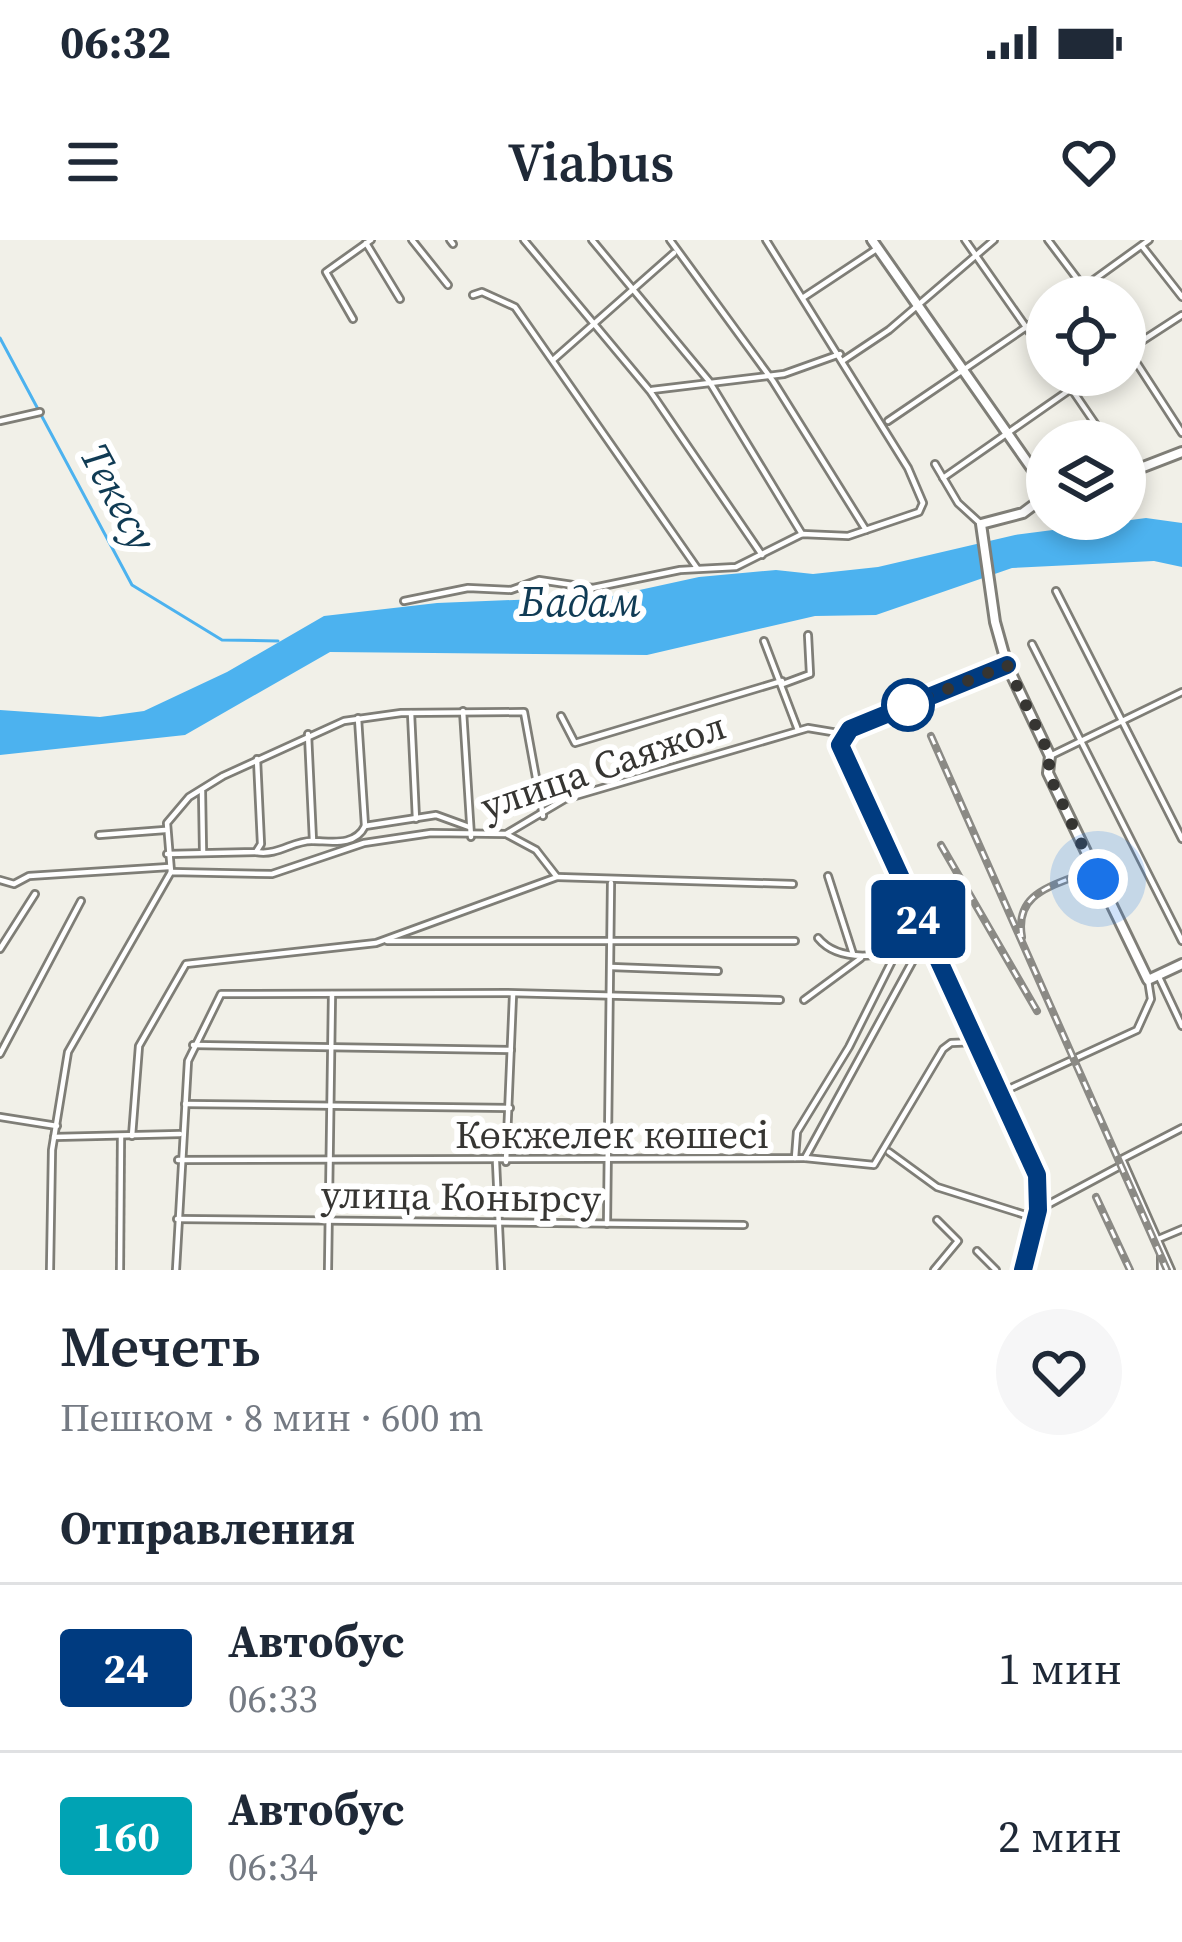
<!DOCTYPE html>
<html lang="ru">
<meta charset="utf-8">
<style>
:root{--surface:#fff;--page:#f6f6f7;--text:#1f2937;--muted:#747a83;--line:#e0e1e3}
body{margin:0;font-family:"Source Serif 4",serif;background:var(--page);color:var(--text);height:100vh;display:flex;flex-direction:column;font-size:45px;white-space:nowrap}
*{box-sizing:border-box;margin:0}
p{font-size:39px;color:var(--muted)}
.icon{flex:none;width:66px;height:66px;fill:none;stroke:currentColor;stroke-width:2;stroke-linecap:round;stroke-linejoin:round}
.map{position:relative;height:1030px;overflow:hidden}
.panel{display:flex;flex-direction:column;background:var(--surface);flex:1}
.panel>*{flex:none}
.badge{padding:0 24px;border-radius:9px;font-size:42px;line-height:78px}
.controls{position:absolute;left:1026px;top:36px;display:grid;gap:24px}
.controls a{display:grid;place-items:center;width:120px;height:120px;border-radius:50%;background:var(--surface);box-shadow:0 6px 18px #0003;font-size:60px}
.you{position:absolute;width:60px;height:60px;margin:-30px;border:9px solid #fff;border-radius:50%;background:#1a73e8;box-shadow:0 0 0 18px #1a73e833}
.map>.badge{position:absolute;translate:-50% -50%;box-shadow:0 0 0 6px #fff}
h2{padding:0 60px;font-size:45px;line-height:108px}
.round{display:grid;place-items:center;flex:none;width:126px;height:126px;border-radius:63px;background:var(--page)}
.headline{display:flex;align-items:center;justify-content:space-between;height:204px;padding:0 60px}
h1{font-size:57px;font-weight:600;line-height:90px}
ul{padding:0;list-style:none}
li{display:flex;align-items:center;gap:36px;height:168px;padding:0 60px;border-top:3px solid var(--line)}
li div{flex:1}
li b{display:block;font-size:45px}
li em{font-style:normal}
li .badge{min-width:132px;font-weight:700;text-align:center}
.status{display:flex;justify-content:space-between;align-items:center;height:84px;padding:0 60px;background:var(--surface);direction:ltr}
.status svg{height:33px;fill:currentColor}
header{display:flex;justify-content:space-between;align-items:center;height:156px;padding:0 60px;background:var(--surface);font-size:54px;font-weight:600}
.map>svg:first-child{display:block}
.water{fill:#4cb2ef}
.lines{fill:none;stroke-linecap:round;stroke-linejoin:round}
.stream{stroke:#4cb2ef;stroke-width:3}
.street-casing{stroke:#7f7e77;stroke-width:10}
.secondary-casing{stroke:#7f7e77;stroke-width:14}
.street{stroke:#fff;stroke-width:4.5}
.secondary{stroke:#fff;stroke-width:8}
.rail-casing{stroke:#8b8a85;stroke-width:8}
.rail{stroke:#fff;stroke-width:3;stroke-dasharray:9;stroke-linecap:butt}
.line-casing{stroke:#fff;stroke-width:27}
.line{stroke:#003b80;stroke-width:18}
.walk{stroke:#363532;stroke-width:12;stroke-dasharray:0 21.6}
.stop-dot{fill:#fff;stroke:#003b80;stroke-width:6}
.labels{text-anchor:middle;stroke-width:12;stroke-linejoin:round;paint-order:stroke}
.street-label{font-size:39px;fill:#363532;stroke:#fff}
.water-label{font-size:42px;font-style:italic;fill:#103b54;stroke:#fff}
</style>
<div class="status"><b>06:32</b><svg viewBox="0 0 49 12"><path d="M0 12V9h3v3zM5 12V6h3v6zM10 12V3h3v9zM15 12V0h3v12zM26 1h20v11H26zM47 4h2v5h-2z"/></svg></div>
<header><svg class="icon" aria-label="menu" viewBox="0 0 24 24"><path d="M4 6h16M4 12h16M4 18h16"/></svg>Viabus<svg class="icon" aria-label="heart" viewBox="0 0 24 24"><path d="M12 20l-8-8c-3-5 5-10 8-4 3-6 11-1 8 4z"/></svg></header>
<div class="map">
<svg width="1182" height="1030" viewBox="0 0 1182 1030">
<rect width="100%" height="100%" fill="#f1f0e8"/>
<!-- water -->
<polygon class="water" points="1146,278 1182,283 1182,327 1154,321 1012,328 876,375 815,376 647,415 330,412 185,495 0,515 0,470 100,477 144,471 227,432 324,376 437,363 612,356 699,337 776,330 813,334 878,327 1015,295"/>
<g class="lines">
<!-- stream -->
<polyline class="stream" points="0,98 132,345 222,400 278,401"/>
<!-- street casing -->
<g class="street-casing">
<g id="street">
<polyline points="412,0 448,45"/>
<polyline points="450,0 453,4"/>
<polyline points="524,0 650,151 762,315"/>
<polyline points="592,0 709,141 802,294"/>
<polyline points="670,0 773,141 866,290"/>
<polyline points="965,0 1047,117"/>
<polyline points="1048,0 1091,57"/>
<polyline points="366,3 400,59"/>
<polyline points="1142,6 1182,57"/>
<polyline points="473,55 482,52 515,67 697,328"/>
<polyline points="804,57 878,8"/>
<polyline points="1070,57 1149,0"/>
<polyline points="353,79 326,32 371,0"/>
<polyline points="1125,105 1182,193"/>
<polyline points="1125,112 1182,75"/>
<polyline points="553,120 674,13"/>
<polyline points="844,120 889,90 994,0"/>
<polyline points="1062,135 1107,201"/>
<polyline points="652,150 784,134 840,114"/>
<polyline points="0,181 40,172"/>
<polyline points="888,181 1047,73"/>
<polyline points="935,224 958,263 981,284"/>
<polyline points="943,238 1091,135"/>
<polyline points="1056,351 1182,599"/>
<polyline points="404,361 468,348 511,350 539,340 593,348 680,330 736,327 802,294 848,296 919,272 923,263 908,228 766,0"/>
<polyline points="764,401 798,490"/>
<polyline points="1032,404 1182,701"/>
<polyline points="1004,426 850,489 840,505 1037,935 1038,970 1023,1030"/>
<polyline points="783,444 810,434 808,395"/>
<polyline points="463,471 471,597"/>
<polyline points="411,473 416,579"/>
<polyline points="561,476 575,503 782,441"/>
<polyline points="358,478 365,586 436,575 469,587"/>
<polyline points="308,494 313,601"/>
<polyline points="1050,516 1182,452"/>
<polyline points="202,551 203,611"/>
<polyline points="99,595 165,590"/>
<path d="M256 612C279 616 293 600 313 601 330 601 355 607 365 586"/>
<polyline points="167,614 256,612 261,604 257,519"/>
<polyline points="171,632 167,583 189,557 223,536 344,481 401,473 524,472 543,576"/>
<polyline points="828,636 853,714"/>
<polyline points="557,637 793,644"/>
<polyline points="0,640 14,644 29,636 169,627"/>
<path d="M818 698C841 726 887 714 918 707"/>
<polyline points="387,701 795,701"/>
<polyline points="0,709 35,654"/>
<polyline points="611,727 718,731"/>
<polyline points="1158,735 1182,786"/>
<polyline points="804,760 861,718"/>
<polyline points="193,805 511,810"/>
<polyline points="0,814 81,661"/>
<polyline points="1000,853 1137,790 1151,759 1148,740"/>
<polyline points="185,864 510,868"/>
<polyline points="0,877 57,886"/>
<polyline points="132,896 139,806 186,724 376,703 557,637 536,610 508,595"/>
<polyline points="54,897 180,894"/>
<polyline points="889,912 937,947 1035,978"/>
<polyline points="795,918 797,892 849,807 897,711"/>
<polyline points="805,918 874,925 943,809 951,803 976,802"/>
<polyline points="178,920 805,918 921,706"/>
<polyline points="496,922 501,1030"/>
<polyline points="506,922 513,755"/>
<polyline points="1038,970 1122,925"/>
<polyline points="177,979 744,985"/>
<polyline points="607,984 611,643"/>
<polyline points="1156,1000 1182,989"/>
<polyline points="977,1011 996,1030"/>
<polyline points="50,1030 52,910 68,812 171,632 272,634 364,603 431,593 506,594 565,559 808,488 844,494"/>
<polyline points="120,1030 121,897"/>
<polyline points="176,1030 188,821 221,754 507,753 780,760"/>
<polyline points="328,1030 332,754"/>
<polyline points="934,1030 958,1001 937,980"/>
<polyline points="1161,1030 1161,1013"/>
<polyline points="1171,1030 1122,919 1182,888"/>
</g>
</g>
<!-- secondary casing -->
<g class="secondary-casing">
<g id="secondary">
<polyline points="872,0 1047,250"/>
<polyline points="1125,234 1182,212"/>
<polyline points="1047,255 1023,273 981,284 995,382 1007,425 1050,516 1048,533 1148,740 1182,724"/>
</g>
</g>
<!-- street -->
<use href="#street" class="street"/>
<!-- secondary -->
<use href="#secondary" class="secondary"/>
<!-- rail casing -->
<g class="rail-casing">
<g id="rail">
<polyline points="931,496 1167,1030"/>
<polyline points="941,605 1037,771"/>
<path d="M1022 697C1015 657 1045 648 1076 636"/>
<polyline points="1096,957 1130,1030"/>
</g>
</g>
<!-- rail -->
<use href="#rail" class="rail"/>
</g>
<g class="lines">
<!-- line casing -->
<g class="line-casing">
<polyline id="line" points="1007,425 850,489 840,505 1037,935 1038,970 1023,1030"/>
</g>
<!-- line -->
<use href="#line" class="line"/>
<!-- walk -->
<polyline class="walk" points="908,465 1007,425 1050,516 1048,533 1098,639"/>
</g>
<!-- markers -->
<circle class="stop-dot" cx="908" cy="465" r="24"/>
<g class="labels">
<!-- street labels -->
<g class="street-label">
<text transform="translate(603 525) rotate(-19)" y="14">улица Саяжол</text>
<text x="612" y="908">Көкжелек көшесі</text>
<text transform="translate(461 956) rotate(1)" y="14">улица Конырсу</text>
</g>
<!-- water labels -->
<g class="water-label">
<text transform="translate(119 257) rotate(62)" y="15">Текесу</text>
<text x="580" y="376">Бадам</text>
</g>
</g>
</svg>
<div class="controls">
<a><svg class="icon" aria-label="locate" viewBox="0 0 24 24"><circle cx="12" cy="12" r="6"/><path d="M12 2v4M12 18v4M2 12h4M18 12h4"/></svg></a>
<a><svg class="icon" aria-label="layers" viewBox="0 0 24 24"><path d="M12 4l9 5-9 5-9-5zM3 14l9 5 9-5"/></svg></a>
</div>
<div class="you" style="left:1098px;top:639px"></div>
<b class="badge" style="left:918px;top:679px;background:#003b80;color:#fff">24</b>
</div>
<section class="panel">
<div class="headline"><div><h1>Мечеть</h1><p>Пешком · 8 мин · 600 m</p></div><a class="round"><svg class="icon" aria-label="heart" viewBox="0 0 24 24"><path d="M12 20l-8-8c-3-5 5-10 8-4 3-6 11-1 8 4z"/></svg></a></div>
<h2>Отправления</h2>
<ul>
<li><span class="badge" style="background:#003b80;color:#fff">24</span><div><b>Автобус</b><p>06:33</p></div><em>1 мин</em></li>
<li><span class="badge" style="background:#00a3b4;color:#fff">160</span><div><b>Автобус</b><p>06:34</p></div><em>2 мин</em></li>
</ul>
</section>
